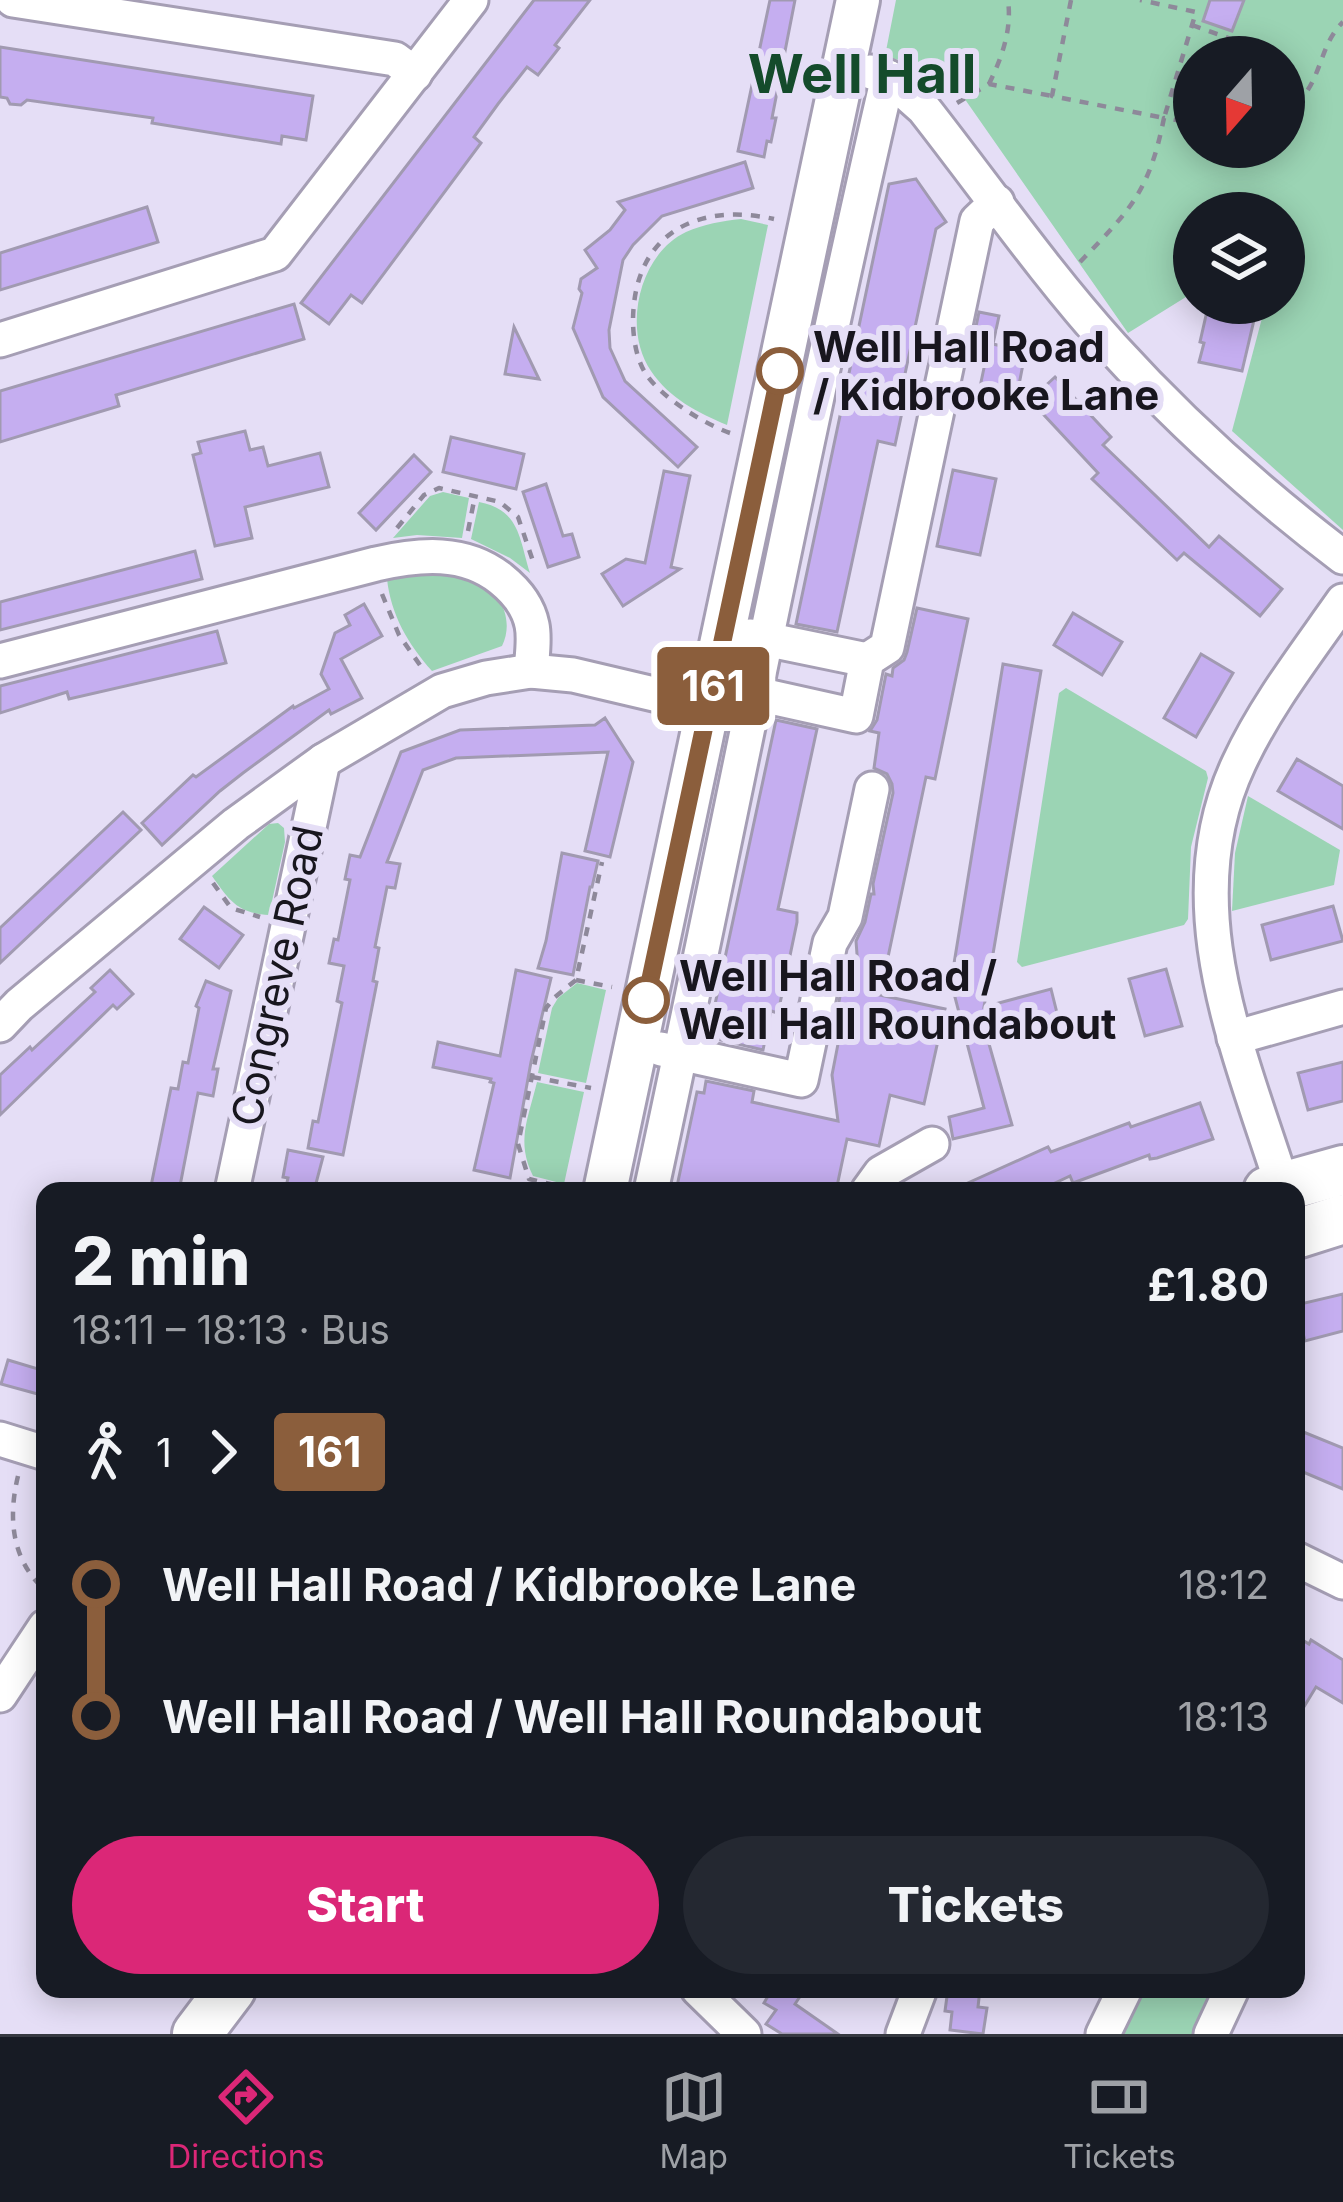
<!DOCTYPE html>
<meta charset="utf-8">
<style>
:root{--surface:#171b24;--page:#242831;--text:#f1f3f6;--muted:#9ea1a6;--line:#363941;--accent:#db2777}
body{margin:0;font-family:Inter,sans-serif;background:var(--page);color:var(--text);height:100vh;display:flex;flex-direction:column;font-size:45px;white-space:nowrap}
*{box-sizing:border-box;margin:0}
p{font-size:39px;color:var(--muted)}
.icon{flex:none;width:66px;height:66px;fill:none;stroke:currentColor;stroke-width:2;stroke-linecap:round;stroke-linejoin:round}
.map{position:relative;flex:1;overflow:hidden}
.sheet{position:absolute;left:36px;top:1182px;width:1269px;height:816px;display:flex;flex-direction:column;background:var(--surface);border-radius:24px;box-shadow:0 6px 30px #0003}
.sheet>*{flex:none}
.badge{padding:0 24px;border-radius:9px;font-size:42px;line-height:78px}
.needle{width:78px;rotate:200deg}
.tools{position:absolute;left:1173px;top:36px;display:grid;gap:24px}
.tools a{display:grid;place-items:center;width:132px;height:132px;border-radius:50%;background:var(--surface);box-shadow:0 6px 30px #0003;font-size:60px}
.map>.badge{position:absolute;translate:-50% -50%;box-shadow:0 0 0 6px #fff}
.legs{display:flex;align-items:center;gap:18px;height:132px;padding:0 36px;font-size:39px}
.legs p{margin-inline-start:auto}
.summary{display:flex;align-items:center;justify-content:space-between;height:204px;padding:0 36px}
h1{font-size:66px;font-weight:800;line-height:90px}
.button{display:flex;gap:24px;margin-top:auto;padding:24px 36px}
.button a{flex:1;height:138px;border-radius:72px;background:var(--accent);color:#fff;font-size:48px;font-weight:800;line-height:138px;text-align:center}
.button a+a{background:var(--page);color:var(--text)}
ul{padding:0 36px;list-style:none}
li{display:flex;align-items:center;gap:42px;height:132px;font-size:45px}
li i{display:grid;place-items:center;width:18px;height:100%;margin:0 15px;background:currentColor}
li i::after{content:'';width:30px;height:30px;margin:-15px;border:9px solid;border-radius:50%;background:var(--surface)}
li p{margin-inline-start:auto}
li:first-child i{background:linear-gradient(#0000 50%,currentColor 0)}
li:last-child i{background:linear-gradient(currentColor 50%,#0000 0)}
.tabs{display:flex;justify-content:space-around;align-items:center;height:168px;border-top:3px solid var(--line);background:var(--surface);font-size:33px;color:var(--muted)}
.tabs a{display:grid;justify-items:center;gap:6px}
.tabs .active{color:var(--accent)}
.map>svg:first-child{display:block}
.green{fill:#9bd4b4;fill-rule:evenodd}
.building{fill:#c5aef0;stroke:#a19ab1;stroke-width:3}
.lines{fill:none;stroke-linecap:round;stroke-linejoin:round}
.minor-casing{stroke:#a59eb4;stroke-width:39}
.major-casing{stroke:#a59eb4;stroke-width:48}
.highway-casing{stroke:#a59eb4;stroke-width:54}
.path{stroke:#8e899a;stroke-width:4.5;stroke-dasharray:9 9;stroke-linecap:butt}
.minor{stroke:#fff;stroke-width:33}
.major{stroke:#fff;stroke-width:42}
.highway{stroke:#fff;stroke-width:48}
.line-1-casing{stroke:#fff;stroke-width:27}
.line-1{stroke:#8b5e3c;stroke-width:18}
.stop-1-dot{fill:#fff;stroke:#8b5e3c;stroke-width:6}
.labels{text-anchor:middle;stroke-width:12;stroke-linejoin:round;paint-order:stroke}
.stop-label{font-size:42px;font-weight:bold;fill:#18161e;stroke:#e5def6;text-anchor:start}
.street-label{font-size:42px;fill:#18161e;stroke:#e5def6}
.district-label{font-size:54px;font-weight:bold;fill:#144b2b;stroke:#e5def6}
</style>
<div class="map">
<svg width="1343" height="2034" viewBox="0 0 1343 2034">
<rect width="100%" height="100%" fill="#e5def6"/>
<!-- green -->
<g class="green">
<path d="M896 0H1343V530L1232 431 1266 303H1284V213H1194V292L1128 333 948 75 885 56ZM1194 57H1284V147H1194Z"/>
<path d="M741 219 768 225 727 425C698 413 669 398 651 371 622 329 639 254 686 232 704 224 722 221 741 219Z"/>
<polygon points="443,492 469,498 462,538 417,535 393,538 430,496"/>
<path d="M479 502C520 510 519 538 530 573L510 558 471 539Z"/>
<path d="M433 571C446 572 461 573 473 578 500 590 515 619 502 646L432 671C408 644 391 615 387 579Z"/>
<polygon points="1066,688 1206,771 1208,778 1191,847 1188,919 1184,925 1022,967 1017,962 1059,693"/>
<polygon points="1248,796 1340,850 1334,885 1232,911 1235,853"/>
<path d="M278 823 284 828 285 842 269 915C237 913 229 900 212 876L269 824Z"/>
<polygon points="577,983 606,990 586,1083 538,1073 552,1008 558,998"/>
<path d="M537 1082 584 1092 564 1184 533 1176C516 1141 528 1119 537 1082Z"/>
<polygon points="1132,1989 1223,1989 1201,2034 1111,2034"/>
</g>
<!-- building -->
<g class="building">
<polygon points="534,0 590,0 555,45 559,48 538,75 527,67 498,104 474,137 481,143 362,303 351,295 329,324 301,303"/>
<polygon points="770,0 795,0 772,118 776,118 771,142 767,141 764,157 738,151"/>
<polygon points="1210,0 1244,0 1232,31 1203,21"/>
<polygon points="0,47 313,96 306,140 282,136 281,144 152,123 153,118 27,100 21,105 10,104 7,98 0,97"/>
<polygon points="745,162 753,188 662,216 633,245 623,260 609,330 610,348 625,381 697,447 678,467 603,397 573,328 582,293 579,289 581,279 597,268 585,250 610,230 625,210 618,202"/>
<polygon points="916,179 946,222 936,229 902,388 907,389 895,445 878,441 837,632 796,624 889,184"/>
<polygon points="147,207 158,242 0,290 0,253"/>
<polygon points="1226,303 1258,303 1242,371 1199,362 1204,343 1200,342 1207,311 1223,315"/>
<polygon points="294,304 304,339 116,395 119,406 0,442 0,391"/>
<polygon points="979,312 999,316 993,344 1015,349 1014,356 1024,359 1017,395 980,387 989,344 973,341"/>
<polygon points="514,327 539,379 505,374"/>
<polygon points="1055,377 1111,437 1103,445 1209,547 1219,536 1282,589 1260,616 1184,553 1177,560 1092,479 1098,473 1030,400"/>
<polygon points="245,431 250,450 263,447 268,466 320,453 329,487 245,507 252,538 215,546 193,455 201,453 198,442"/>
<polygon points="451,437 524,454 516,489 443,472"/>
<polygon points="414,455 431,472 376,530 359,513"/>
<polygon points="953,470 996,479 980,555 937,546"/>
<polygon points="664,471 690,476 671,567 680,569 623,606 602,574 626,559 645,563"/>
<polygon points="546,484 563,536 572,534 579,557 548,567 523,492"/>
<polygon points="195,551 202,579 0,630 0,602"/>
<polygon points="364,604 382,636 341,659 362,698 331,714 329,710 243,773 220,791 162,845 142,823 193,775 196,777 293,706 294,708 329,689 321,674 335,633 350,625 345,615"/>
<polygon points="917,608 968,619 935,779 926,777 880,995 945,1009 924,1104 890,1095 879,1146 847,1139 836,1191 676,1191 697,1092 704,1093 706,1081 754,1091 752,1102 838,1121 832,1075 838,1044 836,1017 841,991 846,992 847,965 858,967 856,941 865,922 871,894 874,894 873,884 893,793 892,784 887,774 874,768 879,733 870,731 877,720 886,674 892,676 893,668 904,660 907,652"/>
<polygon points="1073,613 1122,642 1102,675 1054,645"/>
<polygon points="217,631 226,663 69,699 67,692 0,713 0,686"/>
<polygon points="1201,654 1233,673 1196,737 1164,718"/>
<polygon points="1003,664 1041,671 984,1007 1051,989 1060,1025 989,1044 1012,1125 953,1139 949,1117 984,1108 951,982"/>
<polygon points="605,718 633,762 610,857 585,851 608,752 456,758 423,770 387,862 400,864 395,888 387,887 375,947 379,948 373,981 377,982 343,1155 308,1148 313,1121 318,1122 342,1003 337,1001 344,966 329,963 334,939 338,940 350,880 345,879 350,855 360,857 401,752 460,730 595,725"/>
<polygon points="776,720 817,729 778,909 797,913 797,922 778,1013 771,1011 763,1050 708,1037"/>
<polygon points="1297,759 1343,786 1343,829 1278,791"/>
<polygon points="123,812 141,830 0,963 0,928"/>
<polygon points="562,853 598,861 592,887 590,887 573,975 538,968 546,941"/>
<polygon points="1333,906 1343,941 1271,960 1262,925"/>
<polygon points="204,907 243,935 219,968 180,939"/>
<polygon points="1166,969 1182,1026 1145,1036 1129,979"/>
<polygon points="110,970 133,994 117,1009 113,1005 0,1115 0,1075 30,1047 32,1050 95,992 91,988"/>
<polygon points="516,970 551,978 531,1062 510,1178 474,1170 494,1083 490,1082 491,1079 433,1067 438,1042 500,1056"/>
<polygon points="206,981 231,991 213,1069 218,1069 213,1096 198,1093 179,1191 150,1191 171,1088 178,1089 183,1062 188,1063 199,1008 196,1006"/>
<polygon points="1343,1062 1343,1101 1308,1110 1298,1073"/>
<polygon points="1200,1103 1213,1139 1157,1158 1150,1159 1149,1155 1073,1183 1070,1176 1038,1191 950,1191 1048,1147 1051,1152 1129,1123 1131,1127"/>
<polygon points="288,1150 323,1157 314,1191 285,1191 288,1178 283,1177"/>
<polygon points="1343,1294 1343,1331 1305,1341 1296,1305"/>
<polygon points="8,1360 45,1371 45,1396 1,1384"/>
<polygon points="1296,1429 1343,1448 1343,1489 1296,1469"/>
<polygon points="1296,1636 1309,1644 1311,1640 1343,1660 1343,1703 1316,1687 1296,1720"/>
<polygon points="772,1989 805,1989 795,2004 838,2034 782,2034 766,2024 776,2010 764,2003"/>
<polygon points="948,1989 980,1989 978,2007 987,2008 983,2034 950,2030 952,2012 945,2011"/>
</g>
<g class="lines">
<!-- minor casing -->
<g class="minor-casing">
<g id="minor">
<polyline points="13,0 395,59 415,74"/>
<path d="M871 72 888 77 924 109C986 188 1044 272 1112 347 1182 424 1260 494 1343 557"/>
<polyline points="0,340 275,254 471,0"/>
<polyline points="750,636 867,660"/>
<path d="M0 661 376 564C420 554 465 550 501 579 516 591 528 605 532 625 535 639 532 656 531 671"/>
<polyline points="739,690 856,716 867,660 887,647 977,221 997,202"/>
<polyline points="0,1025 19,1005 236,824 323,761 442,691 486,678 531,671 573,675 709,707"/>
<polyline points="1234,1038 1343,1007"/>
<polyline points="661,1049 801,1080 830,943 845,917 872,789"/>
<polyline points="232,1191 323,761"/>
<path d="M651 1191C731 820 802 447 888 77"/>
<polyline points="868,1191 881,1173 932,1144"/>
<path d="M1284 1191C1241 1054 1172 905 1239 763 1266 705 1306 654 1343 601"/>
<polyline points="0,1439 45,1453"/>
<polyline points="1296,1559 1343,1582"/>
<polyline points="0,1695 45,1627"/>
<polyline points="698,1989 744,2034"/>
<polyline points="903,2034 920,1989"/>
<polyline points="1103,2034 1125,1989"/>
<polyline points="1211,2034 1232,1989"/>
</g>
</g>
<!-- major casing -->
<g class="major-casing">
<polyline id="major" points="605,1191 858,0"/>
</g>
<!-- highway casing -->
<g class="highway-casing">
<g id="highway">
<polyline points="1268,1191 1343,1170"/>
<polyline points="1296,1234 1343,1219"/>
<polyline points="197,2034 231,1989"/>
</g>
</g>
<!-- path -->
<g class="path">
<polyline points="1071,0 1052,96 1164,118 1196,12 1140,0"/>
<polyline points="1192,25 1231,39 1220,57"/>
<path d="M989 84C1002 57 1012 30 1008 0"/>
<polyline points="957,103 989,84 1052,96"/>
<path d="M1284 117C1290 109 1299 103 1305 94 1322 71 1322 42 1343 22"/>
<path d="M1080 262C1131 209 1149 192 1164 118L1194 123"/>
<path d="M730 433C704 424 661 397 646 374 636 359 633 337 633 320 634 234 696 202 774 219"/>
<polyline points="397,528 424,495 439,488 500,502 518,517 535,567"/>
<polyline points="468,531 475,496"/>
<polyline points="382,594 399,635 422,668"/>
<polyline points="213,883 231,908 260,917"/>
<polyline points="576,980 612,987"/>
<polyline points="532,1077 591,1088"/>
<polyline points="572,1189 529,1179 518,1144 546,1008 555,997 576,980 602,862"/>
<path d="M18 1476C8 1517 11 1560 45 1590"/>
</g>
<!-- minor -->
<use href="#minor" class="minor"/>
<!-- major -->
<use href="#major" class="major"/>
<!-- highway -->
<use href="#highway" class="highway"/>
</g>
<g class="lines">
<!-- line-1 casing -->
<g class="line-1-casing">
<polyline id="line-1" points="646,1000 780,371"/>
</g>
<!-- line-1 -->
<use href="#line-1" class="line-1"/>
</g>
<!-- markers -->
<g class="stop-1-dot">
<circle cx="780" cy="371" r="21"/>
<circle cx="646" cy="1000" r="21"/>
</g>
<g class="labels">
<!-- stop labels -->
<g class="stop-label">
<text x="813" y="362">Well Hall Road<tspan x="813" dy="48">/ Kidbrooke Lane</tspan></text>
<text x="679" y="991">Well Hall Road /<tspan x="679" dy="48">Well Hall Roundabout</tspan></text>
</g>
<!-- street labels -->
<g class="street-label">
<text transform="translate(277 976) rotate(-78)" y="15">Congreve Road</text>
</g>
<!-- district labels -->
<g class="district-label">
<text x="862" y="93">Well Hall</text>
</g>
</g>
</svg>
<div class="tools">
<a><svg class="needle" viewBox="-14 -14 28 28"><path d="M0-13l5 13h-10z" fill="#e53935"/><path d="M0 13l5-13h-10z" fill="#9ea1a6"/></svg></a>
<a><svg class="icon" aria-label="layers" viewBox="0 0 24 24"><path d="M12 4l9 5-9 5-9-5zM3 14l9 5 9-5"/></svg></a>
</div>
<b class="badge" style="left:713px;top:686px;background:#8b5e3c;color:#fff">161</b>
<section class="sheet">
<div class="summary"><div><h1>2 min</h1><p>18:11 – 18:13 · Bus</p></div><b>£1.80</b></div>
<div class="legs"><svg class="icon" aria-label="walk" viewBox="0 0 24 24"><circle cx="13" cy="4" r="2"/><path d="M13 8l-2 6 4 7M11 14l-3 7M7 12l3-4h3l4 4"/></svg>1<svg class="icon" aria-label="forward" viewBox="0 0 24 24"><path d="M9 5l7 7-7 7"/></svg><b class="badge" style="background:#8b5e3c;color:#fff">161</b></div>
<ul>
<li><i style="color:#8b5e3c"></i><b>Well Hall Road / Kidbrooke Lane</b><p>18:12</p></li>
<li><i style="color:#8b5e3c"></i><b>Well Hall Road / Well Hall Roundabout</b><p>18:13</p></li>
</ul>
<div class="button"><a>Start</a><a>Tickets</a></div>
</section>
</div>
<nav class="tabs">
<a class="active"><svg class="icon" aria-label="directions" viewBox="0 0 24 24"><path d="M12 3l9 9-9 9-9-9zM9 14v-3h6M13 9l2 2-2 2"/></svg>Directions</a>
<a><svg class="icon" aria-label="map" viewBox="0 0 24 24"><path d="M3 6l6-2 6 2 6-2v14l-6 2-6-2-6 2zM9 4v14M15 6v14"/></svg>Map</a>
<a><svg class="icon" aria-label="tickets" viewBox="0 0 24 24"><path d="M3 7h18v10H3zM15 7v10"/></svg>Tickets</a>
</nav>
